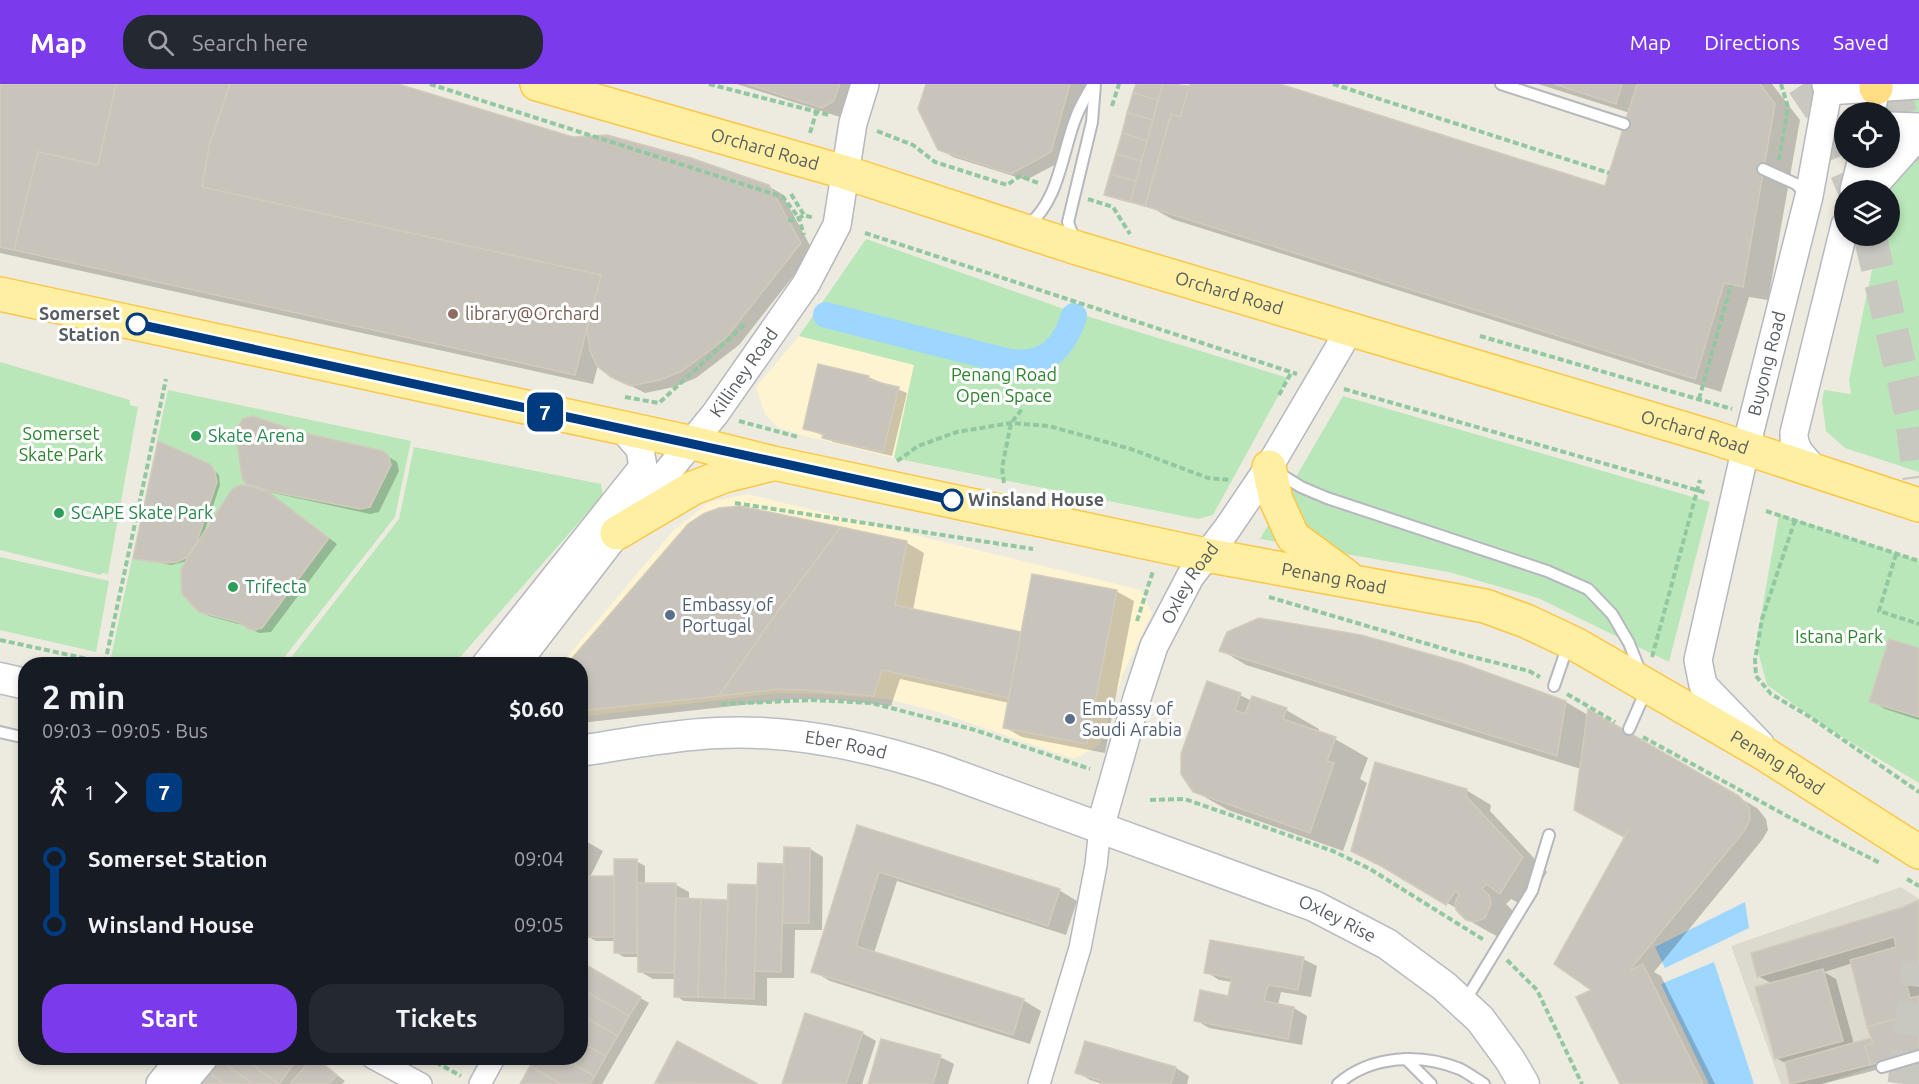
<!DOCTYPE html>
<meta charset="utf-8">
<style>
:root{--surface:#171b24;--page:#242831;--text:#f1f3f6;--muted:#9ea1a6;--accent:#7c3aed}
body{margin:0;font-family:Ubuntu,sans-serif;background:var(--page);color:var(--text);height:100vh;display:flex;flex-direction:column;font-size:22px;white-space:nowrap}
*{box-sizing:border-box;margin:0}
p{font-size:20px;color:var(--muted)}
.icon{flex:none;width:33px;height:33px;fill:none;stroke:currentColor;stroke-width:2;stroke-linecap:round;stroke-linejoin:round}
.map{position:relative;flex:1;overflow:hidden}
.details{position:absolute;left:18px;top:573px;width:570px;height:408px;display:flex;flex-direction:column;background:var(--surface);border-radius:24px;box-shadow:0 3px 9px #0003}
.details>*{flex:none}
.badge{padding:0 12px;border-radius:9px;font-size:21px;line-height:39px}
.tools{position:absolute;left:1834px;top:18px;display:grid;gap:12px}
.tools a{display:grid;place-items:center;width:66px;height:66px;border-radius:50%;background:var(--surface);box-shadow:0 3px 9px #0003;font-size:30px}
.map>.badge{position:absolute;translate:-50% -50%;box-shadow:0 0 0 3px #fff}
.legs{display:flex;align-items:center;gap:9px;height:66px;padding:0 24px;font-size:20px}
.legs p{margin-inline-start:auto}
.head{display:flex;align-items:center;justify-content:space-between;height:102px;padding:0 24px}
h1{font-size:33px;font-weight:700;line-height:45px}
.cta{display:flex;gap:12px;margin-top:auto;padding:12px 24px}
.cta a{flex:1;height:69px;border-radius:24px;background:var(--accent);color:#fff;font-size:24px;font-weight:700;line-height:69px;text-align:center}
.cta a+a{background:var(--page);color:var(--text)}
ul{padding:0 24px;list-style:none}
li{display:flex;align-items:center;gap:21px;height:66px;font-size:22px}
li i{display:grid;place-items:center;width:9px;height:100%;margin:0 8px;background:currentColor}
li i::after{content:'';width:15px;height:15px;margin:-8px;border:4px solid;border-radius:50%;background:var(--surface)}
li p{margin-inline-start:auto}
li:first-child i{background:linear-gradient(#0000 50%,currentColor 0)}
li:last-child i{background:linear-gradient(currentColor 50%,#0000 0)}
header{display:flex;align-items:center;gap:36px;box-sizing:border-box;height:84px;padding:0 30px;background:var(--accent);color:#fff}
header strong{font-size:28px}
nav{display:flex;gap:33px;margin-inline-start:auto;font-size:21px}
.search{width:420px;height:54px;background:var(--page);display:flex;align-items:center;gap:15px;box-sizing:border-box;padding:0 21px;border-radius:24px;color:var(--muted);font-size:22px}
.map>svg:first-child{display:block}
.commercial{fill:#fff4d2}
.education{fill:#dcd9ce}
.green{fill:#bae7b9}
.water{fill:#9dd6ff}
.shadow{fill:#0003;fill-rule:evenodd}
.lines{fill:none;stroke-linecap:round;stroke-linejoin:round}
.canal{stroke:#9dd6ff;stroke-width:26}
.building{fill:#c8c4bc;stroke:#d2cbbd;stroke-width:1.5}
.motorway-tunnel{stroke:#c8c7c0;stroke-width:33;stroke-dasharray:33 16;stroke-linecap:butt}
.service-casing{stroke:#b5b8be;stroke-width:14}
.minor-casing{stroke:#b5b8be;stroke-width:24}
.tertiary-casing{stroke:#b5b8be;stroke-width:30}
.secondary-casing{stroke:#b8bcc3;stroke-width:33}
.primary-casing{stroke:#fcc749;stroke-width:36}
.motorway-casing{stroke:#ec9f00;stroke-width:36}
.path{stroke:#92c8a1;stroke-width:4;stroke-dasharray:6 3;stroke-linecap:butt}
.service{stroke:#fff;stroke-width:10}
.minor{stroke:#fff;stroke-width:21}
.tertiary{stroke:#fff;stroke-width:27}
.secondary{stroke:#fff;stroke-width:30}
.primary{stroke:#ffefa2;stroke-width:33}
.motorway{stroke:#ffde84;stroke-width:33}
.line-1-casing{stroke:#fff;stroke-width:14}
.line-1{stroke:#003b80;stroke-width:9}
.education-dot{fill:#8d6e63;stroke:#fff;stroke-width:2}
.stop-1-dot{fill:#fff;stroke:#003b80;stroke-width:3}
.leisure-dot{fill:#2e9e5b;stroke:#fff;stroke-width:2}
.service-dot{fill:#5c6f8a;stroke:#fff;stroke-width:2}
.labels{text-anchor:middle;stroke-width:6;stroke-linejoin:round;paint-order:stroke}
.street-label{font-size:18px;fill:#585d62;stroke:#fff}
.stop-label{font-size:18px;font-weight:bold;fill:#585d62;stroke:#fff;text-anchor:end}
.education-label{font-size:18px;fill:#785e54;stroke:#fff;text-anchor:start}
.park-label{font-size:18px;fill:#2e8430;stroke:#fff}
.leisure-label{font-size:18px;fill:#27864d;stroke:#fff;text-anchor:start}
.service-label{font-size:18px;fill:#4e5e75;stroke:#fff;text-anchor:start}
</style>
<header>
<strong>Map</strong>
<div class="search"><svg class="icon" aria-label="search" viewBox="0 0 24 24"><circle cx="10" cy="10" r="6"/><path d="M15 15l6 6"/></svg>Search here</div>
<nav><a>Map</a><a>Directions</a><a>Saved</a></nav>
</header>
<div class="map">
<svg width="1919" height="1000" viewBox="0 0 1919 1000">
<rect width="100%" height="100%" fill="#edeadf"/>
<!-- commercial -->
<g class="commercial">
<polygon points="799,252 914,280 894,374 798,350 778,343 765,330 756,303"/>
<polygon points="747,410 1141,506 1152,529 1123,590 1100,661 1074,675 935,627 888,615 818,610 778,609 581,633 580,580 561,580 673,447 709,418"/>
</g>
<!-- education -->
<polygon class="education" points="1901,803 1919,815 1919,967 1822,1000 1781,1000 1731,862"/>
<!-- green -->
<g class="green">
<polygon points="1919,0 1919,388 1845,364 1826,347 1822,317 1824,306 1851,310 1849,296 1879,152 1890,152 1890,106 1888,106 1907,2"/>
<polygon points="866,155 1067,226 1288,294 1213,431 1198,435 894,374 914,281 799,252"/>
<polygon points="0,278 130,316 130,321 138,323 108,490 102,489 101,491 0,466"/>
<polygon points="168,306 411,357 395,433 279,580 148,580 111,573"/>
<polygon points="1343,312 1710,418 1669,578 1538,514 1449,488 1260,455"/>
<polygon points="414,363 601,400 603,411 454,580 286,580 399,435"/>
<polygon points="1779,430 1919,477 1919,699 1824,642 1767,601 1756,560"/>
<polygon points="0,473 109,497 96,568 0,546"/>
</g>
<!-- water -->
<g class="water">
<polygon points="1745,818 1749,844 1665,884 1655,863"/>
<polygon points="1714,878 1754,1000 1709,1000 1661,900"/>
</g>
<!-- shadow -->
<g class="shadow">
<polygon points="0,0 392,0 573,55 768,102 782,110 813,167 739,261 696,294 674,303 645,309 612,292 598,281 593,300 0,169"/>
<polygon points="737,0 860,0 852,27 840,33"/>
<polygon points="928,0 1085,0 1064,76 1026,96 953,73 939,65"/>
<polygon points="1137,0 1178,0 1191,3 1192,0 1275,0 1606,104 1630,29 1538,0 1772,0 1800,36 1768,216 1749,213 1721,308 1172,135 1156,126 1106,110"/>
<polygon points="868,293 907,309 892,372 833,358 824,352 805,344"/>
<polygon points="300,350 382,369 397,378 399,387 379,428 370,430 269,408 337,460 271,548 259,549 246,542 209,532 200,527 188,477 171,481 135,474 210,382 219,391 220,401 204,449 241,403 252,402"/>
<polygon points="740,423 907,459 924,469 913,526 1022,550 1116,507 1134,517 1105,669 1022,653 1004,643 1009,619 900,595 891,622 837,616 796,615 580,639 580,580 569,580 689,442"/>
<polygon points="1221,566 1566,618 1588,631 1589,627 1757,724 1766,735 1768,746 1762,756 1654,888 1661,892 1715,1000 1622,1000 1626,753 1593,736 1581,685 1246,581"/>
<polygon points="1919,566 1919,636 1885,625 1871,617"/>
<polygon points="1208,599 1240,611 1252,617 1286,626 1319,645 1318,649 1335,655 1368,674 1360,695 1367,699 1343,767 1228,726 1194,707"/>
<polygon points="1466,706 1491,721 1490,727 1547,788 1526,823 1511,815 1506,820 1513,827 1515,839 1506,850 1497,852 1489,848 1463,833 1458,825 1353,766"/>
<polygon points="858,743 1059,806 1077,817 1066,851 897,797 874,869 1023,916 1041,927 1030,960 830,897 813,887"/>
<polygon points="580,754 603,767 590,793 615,793 636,777 645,782 645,801 676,801 689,808 689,816 729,817 730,802 759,803 810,765 823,773 822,846 795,846 794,894 767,894 767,922 684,917 676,912 676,895 653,895 639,887 639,873 624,873 615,868 615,857 596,857 587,852 587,800 580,814"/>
<path d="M1919 818V977L1880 985 1822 1000H1792L1787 980 1776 974 1773 900 1758 892ZM1853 879 1873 957 1870 955 1854 960 1836 895 1824 888Z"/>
<polygon points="1303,875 1317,882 1311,913 1281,908 1278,921 1294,924 1307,932 1302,961 1209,944 1196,936 1229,914 1232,898 1219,896 1206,888"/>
<polygon points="588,884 649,919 602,1000 521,1000 537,974 580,974"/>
<polygon points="862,949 876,957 862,1000 784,1000"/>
<polygon points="678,959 755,1000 660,1000 657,998"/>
<polygon points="1086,959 1176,984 1189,992 1187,1000 1103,1000 1090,996 1077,988"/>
<polygon points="940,973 954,980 948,1000 870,1000"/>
<polygon points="219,974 304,974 310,978 314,974 345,997 342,1000 199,1000"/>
</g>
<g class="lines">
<!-- canal -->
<path class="canal" d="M826 231 1006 277C1044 284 1063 266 1074 232"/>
</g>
<!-- building -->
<g class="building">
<polygon points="0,0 116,0 98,81 38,68 14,166 0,163"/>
<polygon points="230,0 398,0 573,53 607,51 691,74 769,101 801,159 726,254 682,287 660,296 630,302 611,293 597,282 590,267 587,245 601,191 202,103 209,62"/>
<polygon points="230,0 209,62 202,103 601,191 575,291 14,166 38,68 98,81 116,0"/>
<polygon points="747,0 840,0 834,17 822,24"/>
<polygon points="926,0 1070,0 1051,68 1011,90 938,66 918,25"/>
<polygon points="1136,0 1163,0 1158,16 1133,9"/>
<polygon points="1163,0 1190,2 1180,33 1171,30 1145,122 1130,118"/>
<polygon points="1190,0 1280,0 1605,102 1637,0 1760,0 1775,20 1743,203 1724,199 1695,295 1145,122 1171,30 1180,33"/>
<polygon points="1554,0 1622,0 1616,20"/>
<polygon points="1133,9 1158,16 1153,36 1127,29"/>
<polygon points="1127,29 1153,36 1147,57 1122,49"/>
<polygon points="1122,49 1147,57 1141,77 1116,70"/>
<polygon points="1116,70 1141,77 1136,97 1110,90"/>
<polygon points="1110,90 1136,97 1130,118 1104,111"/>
<polygon points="818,280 869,292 868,296 899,303 883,368 822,354 824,350 803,345"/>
<polygon points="253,332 300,348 383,367 388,371 391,381 370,423 360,425 269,407 246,400 242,394 236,351 237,343 243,335"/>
<polygon points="158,357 210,380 215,388 217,398 197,458 186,474 177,478 166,479 133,475"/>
<polygon points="240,401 246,401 266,407 329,454 262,544 254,546 249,545 238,538 199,528 182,510 181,497 181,486 187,475 232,405"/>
<polygon points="740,422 841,443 773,534 719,612 580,627 580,580 567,580 688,440 703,430 719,424"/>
<polygon points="841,443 907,457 895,521 1021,548 1009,614 882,586 874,612 818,607 778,605 719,612 773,534"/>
<polygon points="1032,490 1117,506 1087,660 1003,644"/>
<polygon points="1259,534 1361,551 1461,579 1566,617 1557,672 1219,567 1227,548"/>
<polygon points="1889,555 1919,564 1919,633 1869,618"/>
<polygon points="1207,597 1241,609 1235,626 1245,630 1252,612 1287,624 1283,635 1336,653 1327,677 1334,679 1310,749 1193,708 1181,690 1181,670"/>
<polygon points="1588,625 1739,712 1749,723 1750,735 1745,746 1629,887 1643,880 1703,1000 1620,1000 1576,913 1591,906 1554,880 1629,745 1624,753 1574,726"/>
<polygon points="1375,678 1467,705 1466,712 1523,773 1500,810 1486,800 1482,805 1489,811 1491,820 1485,834 1474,838 1466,836 1456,826 1455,819 1459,810 1455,807 1446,821 1381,782 1351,767"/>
<polygon points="857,741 1060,805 1048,842 879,788 856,862 1024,915 1013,951 811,888"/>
<polygon points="580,753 586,755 580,767"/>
<polygon points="784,763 810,764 809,839 782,839"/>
<rect x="614" y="775" width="23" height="94"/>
<polygon points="758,779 784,780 781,888 754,887"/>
<rect x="585" y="792" width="29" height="61"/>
<polygon points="637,799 676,799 674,889 638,888"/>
<polygon points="728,800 757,801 754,915 725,914"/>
<polygon points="676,814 701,815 698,913 674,913"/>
<polygon points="701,815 728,816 725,914 698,913"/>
<polygon points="1919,816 1919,881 1903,885 1910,914 1919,912 1919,928 1867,943 1850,876 1896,863 1894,853 1757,893 1751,869 1901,824"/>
<polygon points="1210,856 1304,873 1298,906 1268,901 1264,917 1294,923 1288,955 1194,937 1200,906 1228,912 1232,894 1204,889"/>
<polygon points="588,882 641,913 629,932 580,904 580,895"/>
<polygon points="1823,885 1843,957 1775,975 1755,903"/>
<polygon points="580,904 629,932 618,952 580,931"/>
<polygon points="1919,928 1919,966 1870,981 1865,962 1873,959 1867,943"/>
<polygon points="805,929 863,948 846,1000 782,1000"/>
<polygon points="580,931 618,952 606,972 580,958"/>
<polygon points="1871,954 1873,959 1865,962 1870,981 1790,1000 1785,978"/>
<polygon points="881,955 941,971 933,1000 868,1000"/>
<polygon points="677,957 758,1000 655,999"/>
<polygon points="1085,957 1176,983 1171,1000 1101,1000 1102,997 1075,989"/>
<polygon points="580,958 606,972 595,992 561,974 580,974"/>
<polygon points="217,974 243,974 279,1000 253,1000"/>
<polygon points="217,974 253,1000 224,1000 207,987"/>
<polygon points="243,974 275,974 290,985 279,1000"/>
<polygon points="275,974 298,974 290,985"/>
<polygon points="312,974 316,974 337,991 329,1000 290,1000"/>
<polygon points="535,974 561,974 595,992 590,1000 561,1000 530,982"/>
<polygon points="530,982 561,1000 520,1000"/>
<polygon points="207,987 224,1000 198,1000"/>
</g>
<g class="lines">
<!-- motorway-tunnel -->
<g class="motorway-tunnel">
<polyline points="1803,0 1820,25 1854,106"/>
<polyline points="1890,0 1919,79"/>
<polyline points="1870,152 1911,330 1919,394"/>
<polyline points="1904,1000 1919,878"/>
</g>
<!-- service casing -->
<g class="service-casing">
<g id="service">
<polyline points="1501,0 1624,40"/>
<polyline points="1763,85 1796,100 1806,110"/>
<path d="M1028 141C1059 117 1062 68 1076 33 1080 22 1087 11 1093 0"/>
<polyline points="1075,158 1068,138 1092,38 1095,0"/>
<polyline points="1277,388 1301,403 1327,414 1547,487 1588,505 1612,530 1629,559 1640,587"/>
<polyline points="1554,602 1568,561"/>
<polyline points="1629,645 1647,604"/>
<polyline points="0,648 26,654"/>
<polyline points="1465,917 1532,807 1549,751"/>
<polyline points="1406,975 1431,1000"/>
<polyline points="1882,983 1919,972"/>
<path d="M1338 1000C1371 971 1421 969 1460 985 1468 989 1476 995 1484 1000"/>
</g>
</g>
<!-- minor casing -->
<g class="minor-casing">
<g id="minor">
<polyline points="373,974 421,1000"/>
<polyline points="480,1000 494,974"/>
<polyline points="1039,1000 1080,864 1096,781 1100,744"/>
</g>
</g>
<!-- tertiary casing -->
<g class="tertiary-casing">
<g id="tertiary">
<polyline points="1828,7 1919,1"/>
<polyline points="1871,28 1876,4"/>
<polyline points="1890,42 1919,43"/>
<polyline points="1854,106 1862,74"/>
<polyline points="1870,106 1919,51"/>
<path d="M1818 389C1807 376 1793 367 1794 349L1845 141"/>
<polyline points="486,580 643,383 640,365 622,344"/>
<path id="s1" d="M516 580 617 449 715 330 806 200 837 141 853 39 865 0"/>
<path id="s2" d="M1760 660 1703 601 1698 576 1746 363 1809 112 1828 7 1826 0"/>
<path id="s3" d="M1100 744 1137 614 1154 562 1190 493 1227 445 1269 383 1350 245"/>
<polyline points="160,1000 181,974"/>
<polyline points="182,1000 204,974"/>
</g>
</g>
<!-- secondary casing -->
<g class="secondary-casing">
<g id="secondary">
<polyline points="0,594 26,600"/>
<path id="s4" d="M580 667C625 660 672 651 717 649 793 645 870 662 942 686L1314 822 1387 860 1444 902 1480 935 1510 976 1524 1000"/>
</g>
</g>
<!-- primary casing -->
<g class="primary-casing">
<g id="primary">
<path id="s5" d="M537 0 844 88 1077 164 1712 353 1919 421"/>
<path id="s6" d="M0 210 693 359 773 379 1206 471 1485 522 1526 537 1577 561 1763 669 1919 768"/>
<polyline points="1269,383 1276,416 1293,453 1346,492"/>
<polyline points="617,449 693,404 724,392 772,380"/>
</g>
</g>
<!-- motorway casing -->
<g class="motorway-casing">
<polyline id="motorway" points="1876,0 1876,4"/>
</g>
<!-- path -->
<g class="path">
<polyline points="430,0 783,113 799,134 804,131 814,134"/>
<polyline points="709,0 829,31"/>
<polyline points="1333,0 1609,89"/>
<polyline points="1112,22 1119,0"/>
<polyline points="877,47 913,61 935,78 1007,101 1020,92 1038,99"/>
<polyline points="810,49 816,29"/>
<polyline points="1779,76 1788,23 1781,0"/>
<polyline points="791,110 804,131"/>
<polyline points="1088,115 1113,123 1130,150"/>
<polyline points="788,137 799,134 804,151"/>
<polyline points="865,149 1297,290"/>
<polyline points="1480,252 1732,325"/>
<polyline points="1344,305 1707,409"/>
<polyline points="1279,311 1291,289"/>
<polyline points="625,313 659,319 745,240"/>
<polyline points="1699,315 1731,201"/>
<polyline points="739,337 798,353"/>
<polyline points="897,377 918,362 957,348 1011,339 1049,342 1131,365 1208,394 1230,396"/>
<polyline points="1004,399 1002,384 1011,339 1023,324"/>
<polyline points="735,419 1033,465"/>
<polyline points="1766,427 1919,477"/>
<polyline points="1795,436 1762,535 1755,576 1756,592 1771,610 1810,633 1919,708"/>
<polyline points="1896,470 1879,527 1919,540"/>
<polyline points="1269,513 1465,571 1529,587 1540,593"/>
<polyline points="1137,537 1153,487"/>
<polyline points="0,556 111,580"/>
<polyline points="1652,573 1700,396"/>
<polyline points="105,579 166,295"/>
<polyline points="1567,610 1615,638"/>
<polyline points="721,620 812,616 872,619 975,646 1090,685"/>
<polyline points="1643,653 1787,732 1880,779"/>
<polyline points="1150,716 1185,715 1333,767 1370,785 1484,856"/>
<polyline points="1907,795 1919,802"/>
<polyline points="1507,876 1537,906 1582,1000"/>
<polyline points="428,974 461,992"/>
</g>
<!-- service -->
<use href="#service" class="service"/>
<!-- minor -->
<use href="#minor" class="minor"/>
<!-- tertiary -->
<use href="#tertiary" class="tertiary"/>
<!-- secondary -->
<use href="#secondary" class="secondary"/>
<!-- primary -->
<use href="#primary" class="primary"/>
<!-- motorway -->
<use href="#motorway" class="motorway"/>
</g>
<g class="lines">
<!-- line-1 casing -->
<g class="line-1-casing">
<polyline id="line-1" points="137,240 952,416"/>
</g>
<!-- line-1 -->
<use href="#line-1" class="line-1"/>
</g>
<!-- markers -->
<circle class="education-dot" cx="453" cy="230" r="6"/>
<g class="stop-1-dot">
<circle cx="137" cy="240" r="10"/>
<circle cx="952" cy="416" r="10"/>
</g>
<g class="leisure-dot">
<circle cx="196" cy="352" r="6"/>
<circle cx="59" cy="429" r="6"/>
<circle cx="233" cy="503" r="6"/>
</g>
<g class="service-dot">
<circle cx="670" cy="531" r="6"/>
<circle cx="1070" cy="635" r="6"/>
</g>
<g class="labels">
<!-- street labels -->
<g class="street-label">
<text dy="6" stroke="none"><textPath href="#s5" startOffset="237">Orchard Road</textPath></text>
<text dy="6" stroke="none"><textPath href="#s5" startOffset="723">Orchard Road</textPath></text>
<text dy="6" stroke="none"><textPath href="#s2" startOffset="412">Buyong Road</textPath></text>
<text dy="6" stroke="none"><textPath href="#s1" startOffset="370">Killiney Road</textPath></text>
<text dy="6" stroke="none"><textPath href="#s5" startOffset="1209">Orchard Road</textPath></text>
<text dy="6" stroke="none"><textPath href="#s6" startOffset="1364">Penang Road</textPath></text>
<text dy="6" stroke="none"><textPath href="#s3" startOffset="262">Oxley Road</textPath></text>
<text dy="6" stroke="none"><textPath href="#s4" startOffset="268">Eber Road</textPath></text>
<text dy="6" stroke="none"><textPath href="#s6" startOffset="1850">Penang Road</textPath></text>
<text dy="6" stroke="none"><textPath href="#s4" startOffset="790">Oxley Rise</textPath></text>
</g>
<!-- stop labels -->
<g class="stop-label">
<text x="120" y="236">Somerset<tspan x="120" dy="21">Station</tspan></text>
<text x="968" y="422" text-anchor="start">Winsland House</text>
</g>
<!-- education labels -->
<g class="education-label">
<text x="465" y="236">library@Orchard</text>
</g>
<!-- park labels -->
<g class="park-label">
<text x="1004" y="297">Penang Road<tspan x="1004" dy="21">Open Space</tspan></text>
<text x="61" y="356">Somerset<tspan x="61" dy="21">Skate Park</tspan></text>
<text x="1839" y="559">Istana Park</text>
</g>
<!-- leisure labels -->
<g class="leisure-label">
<text x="208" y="358">Skate Arena</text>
<text x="71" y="435">SCAPE Skate Park</text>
<text x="245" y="509">Trifecta</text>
</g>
<!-- service labels -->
<g class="service-label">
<text x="682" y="527">Embassy of<tspan x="682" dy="21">Portugal</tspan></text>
<text x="1082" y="631">Embassy of<tspan x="1082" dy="21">Saudi Arabia</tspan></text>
</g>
</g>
</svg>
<div class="tools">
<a><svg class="icon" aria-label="locate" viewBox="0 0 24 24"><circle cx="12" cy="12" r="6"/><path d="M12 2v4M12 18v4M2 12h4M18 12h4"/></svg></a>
<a><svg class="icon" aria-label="layers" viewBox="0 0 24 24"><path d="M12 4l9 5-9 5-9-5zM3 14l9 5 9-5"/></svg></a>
</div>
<b class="badge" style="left:545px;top:328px;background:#003b80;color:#fff">7</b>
<section class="details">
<div class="head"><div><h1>2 min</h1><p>09:03 – 09:05 · Bus</p></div><b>$0.60</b></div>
<div class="legs"><svg class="icon" aria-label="walk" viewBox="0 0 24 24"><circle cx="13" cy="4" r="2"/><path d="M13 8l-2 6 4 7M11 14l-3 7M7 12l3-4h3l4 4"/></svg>1<svg class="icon" aria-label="forward" viewBox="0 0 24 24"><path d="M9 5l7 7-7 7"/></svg><b class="badge" style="background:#003b80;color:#fff">7</b></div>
<ul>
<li><i style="color:#003b80"></i><b>Somerset Station</b><p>09:04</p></li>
<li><i style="color:#003b80"></i><b>Winsland House</b><p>09:05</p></li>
</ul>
<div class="cta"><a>Start</a><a>Tickets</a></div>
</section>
</div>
